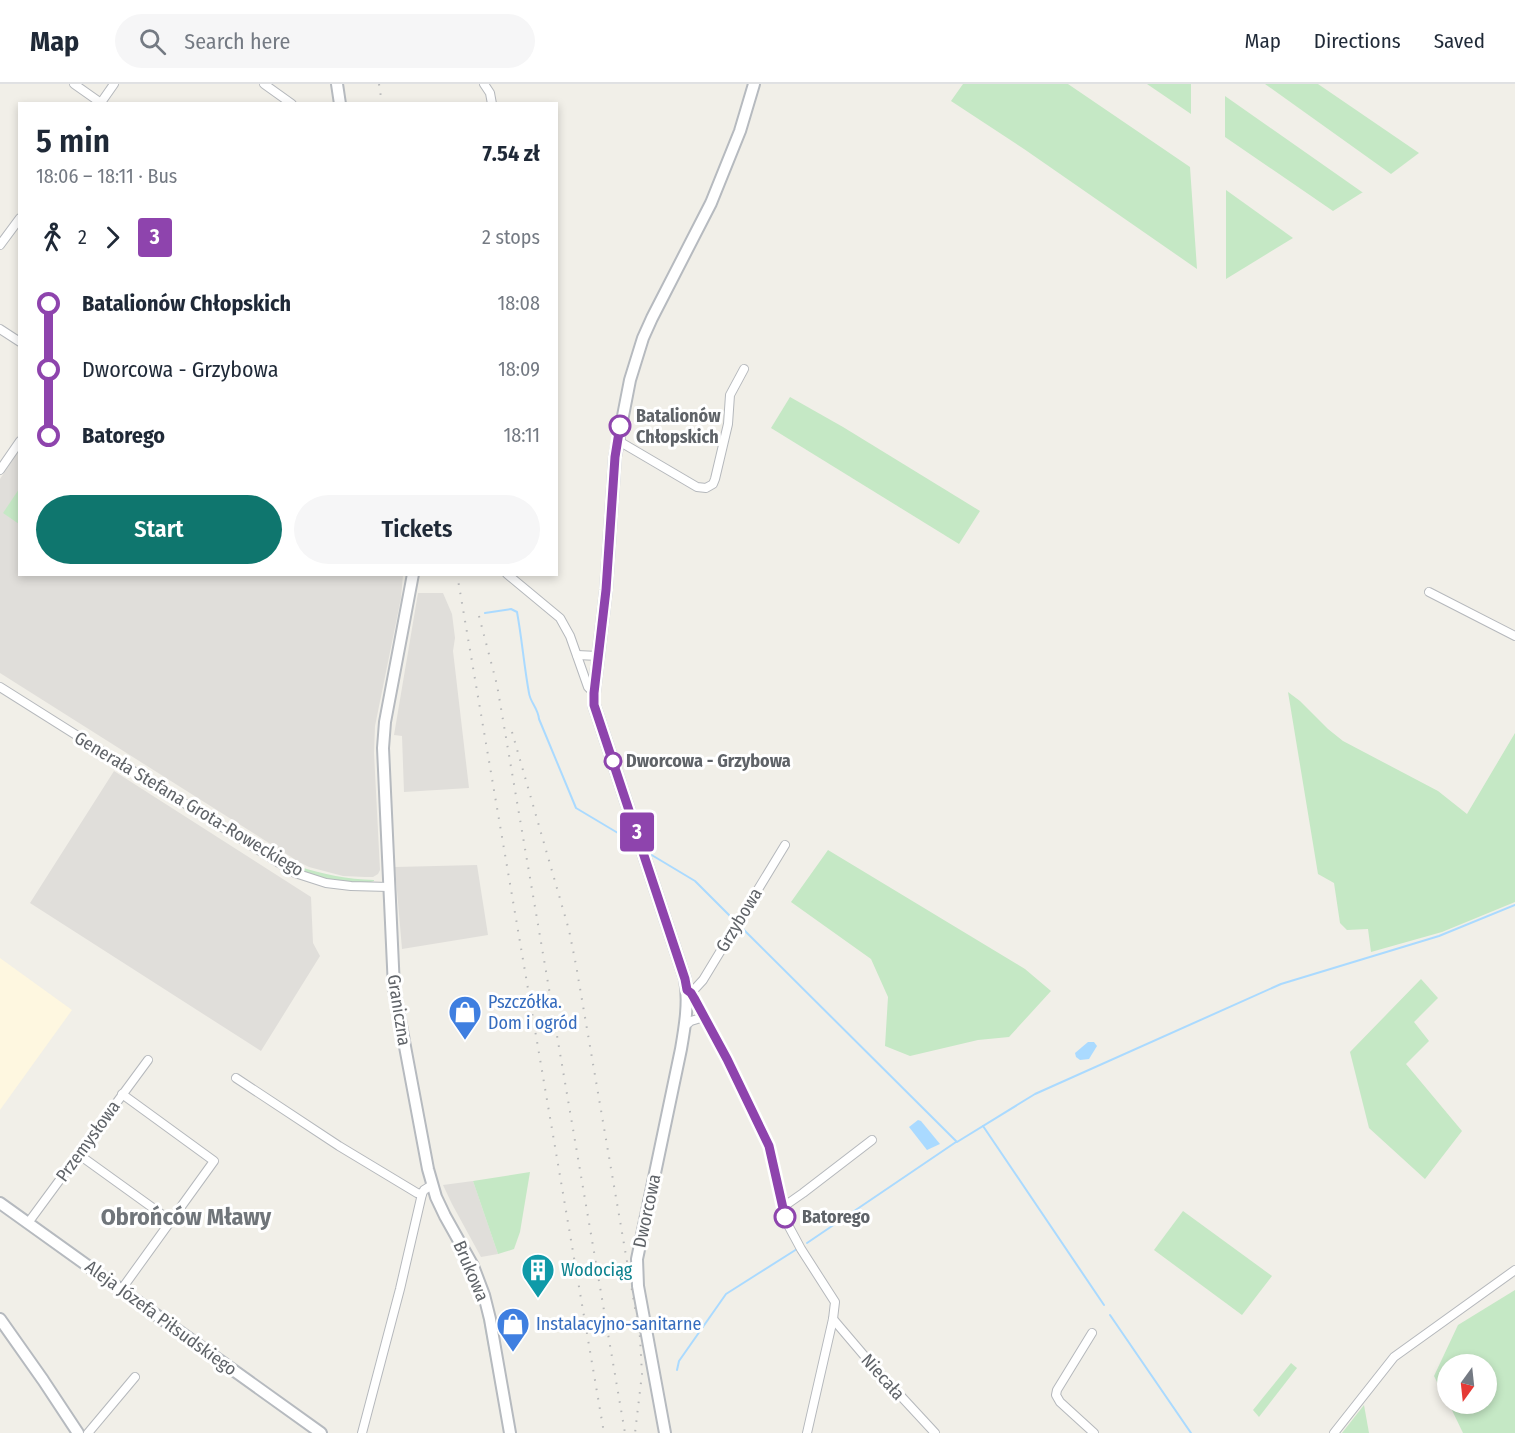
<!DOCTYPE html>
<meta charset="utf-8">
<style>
:root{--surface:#fff;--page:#f6f6f7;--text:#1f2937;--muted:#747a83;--line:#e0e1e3;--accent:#0f766e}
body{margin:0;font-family:"Fira Sans Condensed",sans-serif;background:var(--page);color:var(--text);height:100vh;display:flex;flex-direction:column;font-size:22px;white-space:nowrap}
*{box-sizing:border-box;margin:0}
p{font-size:20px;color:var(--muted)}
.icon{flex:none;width:33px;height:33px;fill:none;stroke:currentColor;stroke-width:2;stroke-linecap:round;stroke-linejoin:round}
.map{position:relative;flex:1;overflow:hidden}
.side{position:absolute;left:18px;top:18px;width:540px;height:474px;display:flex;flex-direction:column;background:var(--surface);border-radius:0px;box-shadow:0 3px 9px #0003}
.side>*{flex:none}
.badge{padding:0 12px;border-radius:4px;font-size:21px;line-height:39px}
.needle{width:39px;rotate:195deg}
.controls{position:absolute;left:1437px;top:1270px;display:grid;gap:12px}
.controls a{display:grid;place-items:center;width:60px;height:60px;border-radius:50%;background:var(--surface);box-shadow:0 3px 9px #0003;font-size:30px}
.map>.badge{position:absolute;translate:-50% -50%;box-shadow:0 0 0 3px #fff}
.legs{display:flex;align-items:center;gap:9px;height:66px;padding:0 18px;font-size:20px}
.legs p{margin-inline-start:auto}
.headline{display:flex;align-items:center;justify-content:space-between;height:102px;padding:0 18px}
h1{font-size:33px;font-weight:600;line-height:45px}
.cta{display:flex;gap:12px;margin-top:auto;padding:12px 18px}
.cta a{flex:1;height:69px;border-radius:36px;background:var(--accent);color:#fff;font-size:24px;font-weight:600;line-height:69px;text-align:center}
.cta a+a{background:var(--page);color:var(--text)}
ul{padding:0 18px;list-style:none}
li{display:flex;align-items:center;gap:21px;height:66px;font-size:22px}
li i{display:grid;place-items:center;width:9px;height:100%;margin:0 8px;background:currentColor}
li i::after{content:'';width:15px;height:15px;margin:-8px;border:4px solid;border-radius:50%;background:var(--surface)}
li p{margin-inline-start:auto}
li:first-child i{background:linear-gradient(#0000 50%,currentColor 0)}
li:last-child i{background:linear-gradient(currentColor 50%,#0000 0)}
header{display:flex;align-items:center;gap:36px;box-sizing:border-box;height:84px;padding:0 30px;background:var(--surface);border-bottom:2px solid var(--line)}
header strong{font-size:28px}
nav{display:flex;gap:33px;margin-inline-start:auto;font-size:21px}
.search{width:420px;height:54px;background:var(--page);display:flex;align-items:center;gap:15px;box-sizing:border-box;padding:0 21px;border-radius:33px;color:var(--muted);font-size:22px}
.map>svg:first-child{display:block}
.commercial{fill:#fef7e0}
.industrial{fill:#e0deda}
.green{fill:#c5e8c5}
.water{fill:#aadaff}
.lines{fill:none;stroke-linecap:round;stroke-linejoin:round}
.stream{stroke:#aadaff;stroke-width:2}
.street-casing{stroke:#b5b8bc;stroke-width:10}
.secondary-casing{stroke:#b6babf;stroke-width:14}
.street{stroke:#fff;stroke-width:8}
.secondary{stroke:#fff;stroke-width:10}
.rail{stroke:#b6b7b8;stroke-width:2;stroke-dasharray:1.5 8;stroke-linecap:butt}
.line-1-casing{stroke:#fff;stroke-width:14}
.line-1{stroke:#8e44ad;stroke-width:9}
.stop-1-dot{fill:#fff;stroke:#8e44ad;stroke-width:3}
.labels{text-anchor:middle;stroke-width:6;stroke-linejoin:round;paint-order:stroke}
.stop-label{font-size:18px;font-weight:bold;fill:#5f6368;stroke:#fff;text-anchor:start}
.street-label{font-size:18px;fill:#5f6368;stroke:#fff}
.shop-label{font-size:18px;fill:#366cbe;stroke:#fff;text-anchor:start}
.culture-label{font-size:18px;fill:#0d838f;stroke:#fff;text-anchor:start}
.district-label{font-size:24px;font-weight:bold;fill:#70757a;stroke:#fff}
</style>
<header>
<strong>Map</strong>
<div class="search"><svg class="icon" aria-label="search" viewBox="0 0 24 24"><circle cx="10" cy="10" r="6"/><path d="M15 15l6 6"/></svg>Search here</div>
<nav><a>Map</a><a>Directions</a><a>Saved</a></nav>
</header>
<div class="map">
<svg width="1515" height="1349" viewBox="0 0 1515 1349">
<rect width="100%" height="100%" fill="#f1efe8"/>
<!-- commercial -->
<polygon class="commercial" points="0,874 72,926 0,1026"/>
<!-- industrial -->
<g class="industrial">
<polygon points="19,366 20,490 403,491 401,514 375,642 374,669 380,786 378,790 373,793 365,793 343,792 309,783 299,778 0,589 0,395"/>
<polygon points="418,509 443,509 452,530 455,554 453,567 469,704 404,708 402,652 394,651"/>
<polygon points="114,687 311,813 313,859 320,872 261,967 30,819"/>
<polygon points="477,781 488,851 402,865 395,783"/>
<polygon points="473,1097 498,1170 481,1173 452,1120 443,1101"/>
</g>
<!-- green -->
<g class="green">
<polygon points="963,0 1068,0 1190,83 1197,185 1024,65 951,17"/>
<polygon points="1147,0 1191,0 1191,30"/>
<polygon points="1265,0 1318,0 1419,69 1391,90"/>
<polygon points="1225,12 1362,108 1363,108 1333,127 1225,53"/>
<polygon points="1226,106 1293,154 1226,195"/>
<polygon points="790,313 843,343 980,427 959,460 771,344"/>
<polygon points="19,405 19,440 3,429"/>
<polygon points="1288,608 1300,617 1328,645 1343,657 1438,707 1467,730 1515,649 1515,818 1442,848 1371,868 1368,845 1347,846 1340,839 1334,799 1318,790"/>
<polygon points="828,766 1025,885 1051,907 1009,953 978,956 910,972 885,962 888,913 871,875 791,818"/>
<path d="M298 782C324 791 347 795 374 796V797C358 803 309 795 298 782Z"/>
<polygon points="1421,895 1438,914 1414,938 1429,957 1406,980 1462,1047 1425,1095 1369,1044 1350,968"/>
<polygon points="530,1088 520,1148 514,1165 498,1170 473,1097"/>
<polygon points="1183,1127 1272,1192 1242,1231 1154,1166"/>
<polygon points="1515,1206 1515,1349 1463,1349 1449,1320 1486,1320 1486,1281 1448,1281 1447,1318 1434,1292 1458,1241"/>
<polygon points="481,1224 482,1224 500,1323 499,1323"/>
<polygon points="1291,1279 1297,1284 1259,1333 1253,1326"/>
<polygon points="1364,1321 1369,1349 1342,1349"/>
</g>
<!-- water -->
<g class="water">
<polygon points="1088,958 1094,958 1097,962 1089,975 1080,976 1076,973 1075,969"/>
<polygon points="918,1036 921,1037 940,1060 927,1066 909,1043"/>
</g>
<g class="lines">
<!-- stream -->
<g class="stream">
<path d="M485 529 511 525 517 528C522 555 524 582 529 609 530 618 538 624 539 635L576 724 633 758"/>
<polyline points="650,770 695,797 734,836"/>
<polyline points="742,844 957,1058 1035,1010 1281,900 1439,852 1515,821"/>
<polyline points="983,1042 1104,1221"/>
<polyline points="807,1159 956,1058"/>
<polyline points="1110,1231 1191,1349"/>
<polyline points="677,1286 679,1277 726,1210 797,1165"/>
</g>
<!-- street casing -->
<g class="street-casing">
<g id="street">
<polyline points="74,0 101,19"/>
<polyline points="264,0 292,20"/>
<polyline points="484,0 490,9 492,20"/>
<polyline points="100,20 114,0"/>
<polyline points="0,161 20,134"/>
<polyline points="0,245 20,258"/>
<polyline points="617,356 697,403 706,404 713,400 715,395 728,340 730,311 744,285"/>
<polyline points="0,386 20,357"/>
<polyline points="507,490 560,534 570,552 588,603 594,609"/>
<polyline points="1429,508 1515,552"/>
<polyline points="577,571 598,572"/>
<polyline points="0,603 295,789 326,799 351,802 389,803"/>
<polyline points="687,906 691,909 694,914 727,975 769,1062 787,1139 801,1165 835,1218 833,1235 807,1349"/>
<polyline points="691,909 703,896 785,761"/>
<polyline points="685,942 691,937 704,933"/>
<polyline points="236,994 339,1062 417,1109 422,1110"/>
<polyline points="78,1070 171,1137"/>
<polyline points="783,1123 803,1109 872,1056"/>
<polyline points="28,1139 148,976"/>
<polyline points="121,1206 214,1077 122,1010"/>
<polyline points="833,1235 873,1282 935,1349"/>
<polyline points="1092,1249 1057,1306 1056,1311 1060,1318 1094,1349"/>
<polyline points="88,1349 135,1293"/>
<polyline points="362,1349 400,1205 422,1110 424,1106 432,1101"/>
<polyline points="1334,1349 1394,1273 1515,1186"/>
</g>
</g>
<!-- secondary casing -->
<g class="secondary-casing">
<g id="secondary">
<polyline points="337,0 340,20"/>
<polyline points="413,490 385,638 383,664 394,904 428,1085 436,1113 445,1132 473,1182 484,1211 490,1235 510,1349"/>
<polyline points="0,1119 321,1349"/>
<polyline points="0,1235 43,1296 78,1349"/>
<path d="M665 1349 638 1202 637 1175 681 965C685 942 689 918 685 895L594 621V609L606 506 615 373 630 296 643 254 652 234 711 119 740 47 754 0"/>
</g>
</g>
<!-- street -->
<use href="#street" class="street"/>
<!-- secondary -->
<use href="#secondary" class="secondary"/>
<!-- rail -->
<g class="rail">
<polyline points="379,0 382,20"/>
<polyline points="457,490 604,1349"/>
<polyline points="479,532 497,601 625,1349"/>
<polyline points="512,648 569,846 576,881 640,1253 642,1290 635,1349"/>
</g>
</g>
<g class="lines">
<!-- line-1 casing -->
<g class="line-1-casing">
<polyline id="line-1" points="620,342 615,373 606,506 594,609 594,621 685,895 687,906 691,909 694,914 727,975 769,1062 785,1133"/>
</g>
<!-- line-1 -->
<use href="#line-1" class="line-1"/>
</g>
<!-- icons -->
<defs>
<g id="shop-pin" transform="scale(1.725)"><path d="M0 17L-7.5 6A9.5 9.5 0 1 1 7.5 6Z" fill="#3f7fe0" stroke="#fff"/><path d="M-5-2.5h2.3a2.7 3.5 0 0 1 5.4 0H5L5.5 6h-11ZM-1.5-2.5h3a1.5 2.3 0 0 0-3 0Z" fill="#fff"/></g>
<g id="building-pin" transform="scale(1.725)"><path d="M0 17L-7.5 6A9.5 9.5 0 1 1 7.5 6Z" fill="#0f9aa8" stroke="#fff"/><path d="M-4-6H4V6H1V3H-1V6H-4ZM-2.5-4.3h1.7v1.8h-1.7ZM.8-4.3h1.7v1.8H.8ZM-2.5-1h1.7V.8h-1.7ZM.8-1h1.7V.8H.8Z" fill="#fff"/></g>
</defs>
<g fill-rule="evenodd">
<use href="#shop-pin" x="465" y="928"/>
<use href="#building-pin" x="538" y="1186"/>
<use href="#shop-pin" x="513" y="1240"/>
</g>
<!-- markers -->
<g class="stop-1-dot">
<circle cx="620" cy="342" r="10"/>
<circle cx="613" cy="677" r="8"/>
<circle cx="785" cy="1133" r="10"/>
</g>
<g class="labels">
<!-- stop labels -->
<g class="stop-label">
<text x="636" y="338">Batalionów<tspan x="636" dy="21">Chłopskich</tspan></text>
<text x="626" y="683">Dworcowa - Grzybowa</text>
<text x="802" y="1139">Batorego</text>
</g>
<!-- street labels -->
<g class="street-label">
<text transform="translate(189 720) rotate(31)" y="6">Generała Stefana Grota-Roweckiego</text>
<text transform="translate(739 836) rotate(-59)" y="6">Grzybowa</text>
<text transform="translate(399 926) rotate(81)" y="6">Graniczna</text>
<text transform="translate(88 1057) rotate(-54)" y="6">Przemysłowa</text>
<text transform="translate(647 1127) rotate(-78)" y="6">Dworcowa</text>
<text transform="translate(471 1187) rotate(67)" y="6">Brukowa</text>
<text transform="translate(161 1234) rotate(36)" y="6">Aleja Józefa Piłsudskiego</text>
<text transform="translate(883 1293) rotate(48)" y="6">Niecała</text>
</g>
<!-- shop labels -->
<g class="shop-label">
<text x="488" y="924">Pszczółka.<tspan x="488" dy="21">Dom i ogród</tspan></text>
<text x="536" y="1246">Instalacyjno-sanitarne</text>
</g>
<!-- culture labels -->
<g class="culture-label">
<text x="561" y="1192">Wodociąg</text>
</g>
<!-- district labels -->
<g class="district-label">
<text x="186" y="1141">Obrońców Mławy</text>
</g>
</g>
</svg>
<div class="controls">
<a><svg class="needle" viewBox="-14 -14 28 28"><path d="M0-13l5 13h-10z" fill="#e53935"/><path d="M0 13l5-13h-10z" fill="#747a83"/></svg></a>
</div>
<b class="badge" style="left:637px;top:748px;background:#8e44ad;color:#fff">3</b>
<section class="side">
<div class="headline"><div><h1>5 min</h1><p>18:06 – 18:11 · Bus</p></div><b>7.54 zł</b></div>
<div class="legs"><svg class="icon" aria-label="walk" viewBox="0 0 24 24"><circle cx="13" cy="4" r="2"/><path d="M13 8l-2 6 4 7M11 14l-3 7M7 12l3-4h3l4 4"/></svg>2<svg class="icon" aria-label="forward" viewBox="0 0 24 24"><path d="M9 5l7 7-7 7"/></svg><b class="badge" style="background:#8e44ad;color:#fff">3</b><p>2 stops</p></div>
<ul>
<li><i style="color:#8e44ad"></i><b>Batalionów Chłopskich</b><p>18:08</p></li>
<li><i style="color:#8e44ad"></i><span>Dworcowa - Grzybowa</span><p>18:09</p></li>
<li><i style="color:#8e44ad"></i><b>Batorego</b><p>18:11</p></li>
</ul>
<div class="cta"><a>Start</a><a>Tickets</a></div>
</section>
</div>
